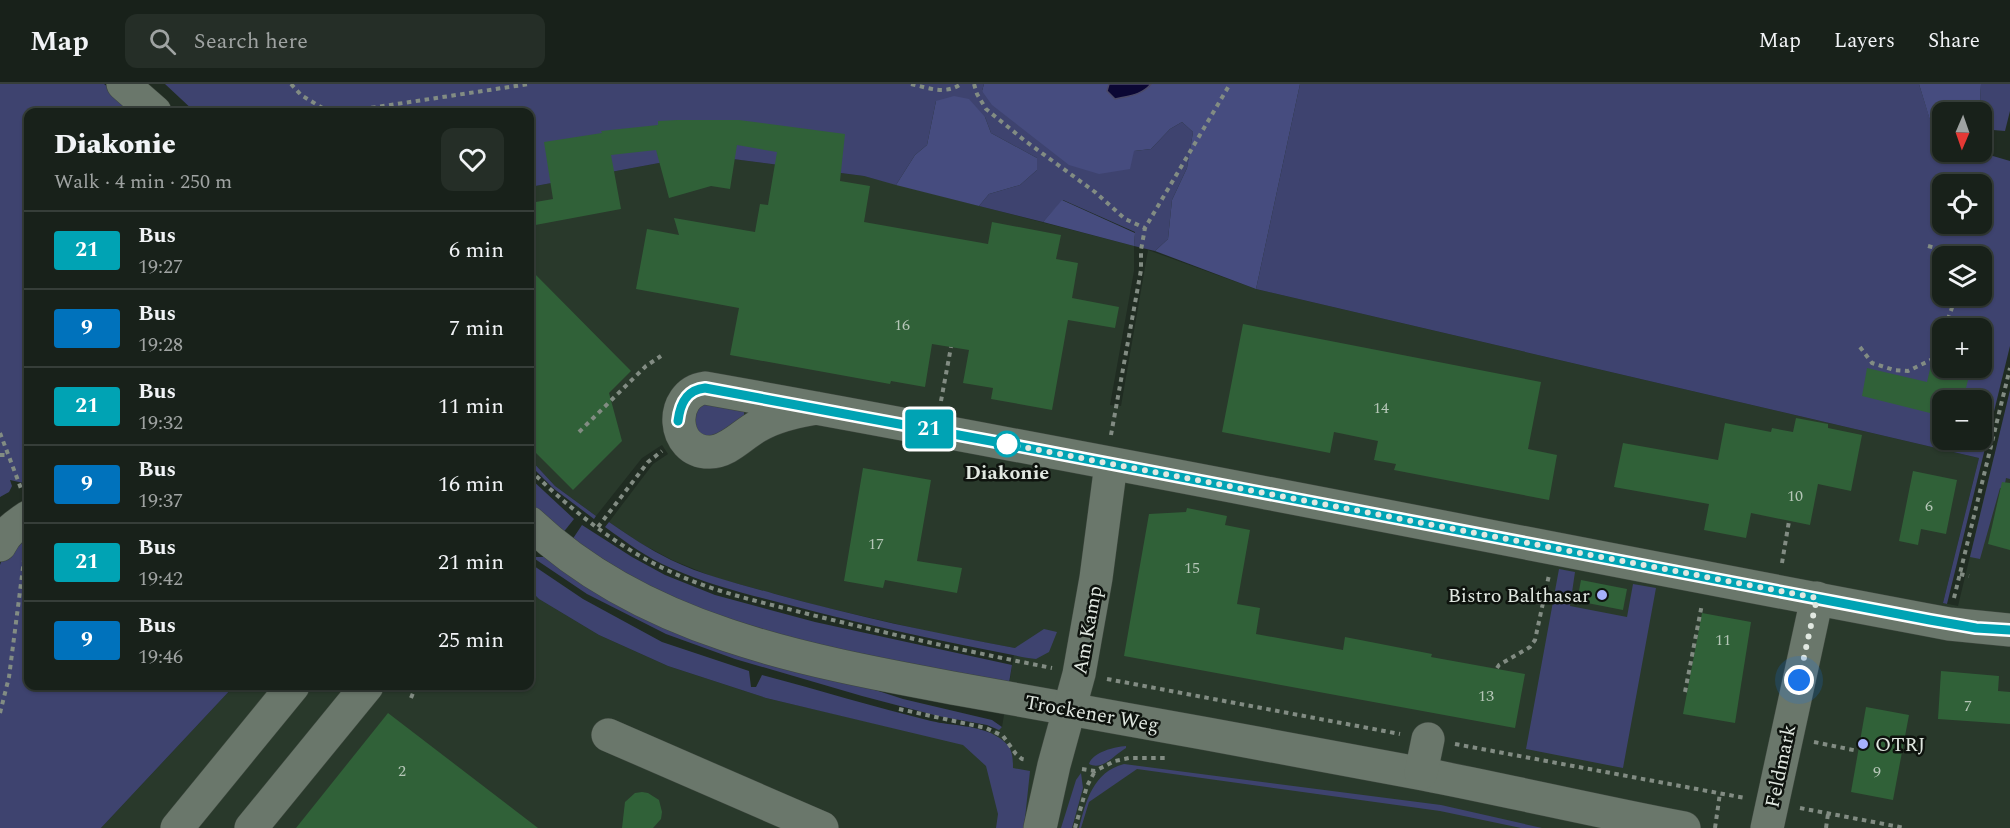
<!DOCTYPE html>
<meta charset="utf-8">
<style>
:root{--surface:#18211a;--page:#252e27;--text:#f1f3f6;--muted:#9fa3a2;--line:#363e39}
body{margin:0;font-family:Spectral,serif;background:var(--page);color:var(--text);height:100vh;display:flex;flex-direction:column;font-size:22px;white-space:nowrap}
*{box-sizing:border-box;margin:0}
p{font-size:20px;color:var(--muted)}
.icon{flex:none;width:33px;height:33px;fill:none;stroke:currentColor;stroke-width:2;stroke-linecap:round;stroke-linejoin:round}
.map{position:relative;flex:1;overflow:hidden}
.sheet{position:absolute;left:24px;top:24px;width:510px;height:582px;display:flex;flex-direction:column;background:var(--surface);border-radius:12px;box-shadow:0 2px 4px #0004,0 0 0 2px var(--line)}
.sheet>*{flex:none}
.badge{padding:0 12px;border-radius:4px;font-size:21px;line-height:39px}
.needle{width:39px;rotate:182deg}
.controls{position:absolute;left:1932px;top:18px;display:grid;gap:12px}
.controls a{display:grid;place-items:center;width:60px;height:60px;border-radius:12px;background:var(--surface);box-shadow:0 2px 4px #0004,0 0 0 2px var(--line);font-size:30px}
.you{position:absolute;width:30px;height:30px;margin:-15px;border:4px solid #fff;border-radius:50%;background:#1a73e8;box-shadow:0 0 0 9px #1a73e833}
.map>.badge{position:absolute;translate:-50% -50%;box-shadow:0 0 0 3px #fff}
.round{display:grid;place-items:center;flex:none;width:63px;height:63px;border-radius:12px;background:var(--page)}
.summary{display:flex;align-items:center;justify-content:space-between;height:102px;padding:0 30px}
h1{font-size:28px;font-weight:800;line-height:45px}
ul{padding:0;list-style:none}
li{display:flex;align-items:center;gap:18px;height:78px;padding:0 30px;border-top:2px solid var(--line)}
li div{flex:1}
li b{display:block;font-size:22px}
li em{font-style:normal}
li .badge{min-width:66px;font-weight:700;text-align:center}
header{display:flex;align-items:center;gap:36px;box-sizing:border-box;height:84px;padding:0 30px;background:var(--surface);border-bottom:2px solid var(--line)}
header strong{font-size:28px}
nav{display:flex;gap:33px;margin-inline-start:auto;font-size:21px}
.search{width:420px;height:54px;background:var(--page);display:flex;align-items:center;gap:15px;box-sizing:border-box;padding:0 21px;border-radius:12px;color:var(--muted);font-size:22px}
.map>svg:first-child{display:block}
.built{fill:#29392b}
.green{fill:#3e436f;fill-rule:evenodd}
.forest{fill:#464c7f}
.water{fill:#0b0734;stroke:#4b4a68;stroke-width:1.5}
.building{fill:#306138}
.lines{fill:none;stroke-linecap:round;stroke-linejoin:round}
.minor-casing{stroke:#3d473e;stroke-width:34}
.path{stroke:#828c83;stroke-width:4;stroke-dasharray:4.5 4.5;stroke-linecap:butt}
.minor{stroke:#6a776b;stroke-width:33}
.line-casing{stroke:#fff;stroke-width:14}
.line{stroke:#00a3b4;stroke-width:9}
.walk{stroke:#e1e8e1;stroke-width:6;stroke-dasharray:0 10.8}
.stop-dot{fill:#fff;stroke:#00a3b4;stroke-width:3}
.poi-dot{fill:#a6b1fc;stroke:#0e130e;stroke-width:2}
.labels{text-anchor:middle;stroke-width:5;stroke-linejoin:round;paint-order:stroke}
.number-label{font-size:16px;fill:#b5c6b7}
.stop-label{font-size:20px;font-weight:bold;fill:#e1e8e1;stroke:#0e130e}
.poi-label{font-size:20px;fill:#e1e8e1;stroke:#0e130e;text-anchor:end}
.street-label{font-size:20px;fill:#e1e8e1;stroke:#0e130e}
</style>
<header>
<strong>Map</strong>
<div class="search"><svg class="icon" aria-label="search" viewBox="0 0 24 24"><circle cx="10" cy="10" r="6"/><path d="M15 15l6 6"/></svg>Search here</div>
<nav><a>Map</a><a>Layers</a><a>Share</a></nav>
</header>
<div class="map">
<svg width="2010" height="744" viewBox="0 0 2010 744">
<rect width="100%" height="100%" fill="#202c22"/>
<!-- built -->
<polygon class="built" points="702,71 864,92 1134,162 1134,187 1110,321 1121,322 1148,166 1256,205 1979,374 1943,519 1958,522 1994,372 2010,377 2010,744 101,744 234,602 530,602 530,506 539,515 599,551 668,582 766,614 963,660 1002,643 1015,564 944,551 819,522 716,494 672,476 640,459 609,438 653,380 668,370 662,361 642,374 596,432 555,402 530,375 530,103"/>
<!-- green -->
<g class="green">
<polygon points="0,0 104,0 140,28 28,28 28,400 10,396 12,402 9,408 0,413"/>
<polygon points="165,0 984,0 982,7 1134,67 1151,65 1170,45 1182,38 1193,48 1187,84 1172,116 1168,155 1155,167 1134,162 1135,148 1063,116 1043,138 979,122 989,110 1020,101 1037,86 1037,74 991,49 985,33 936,17 927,61 915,71 896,101 864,92 702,71 530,103 530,28 195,28"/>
<path d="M1300 0H1919L1936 55 1942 57V68H1977L1985 70 1982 62V28H1973L1980 18 1981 0H2010V27L2005 47 1993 46 1986 70 2010 77V262L1947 520 1943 519 1979 374 1256 205ZM1942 100H1982V140H1942ZM1942 172H1982V212H1942ZM1942 244H1982V284H1942ZM1942 316H1982V356H1942Z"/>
<polygon points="2010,306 2010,395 2006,394 2004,405 2000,404 1980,475 1970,473"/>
<polygon points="703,319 744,327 744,336 739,342 701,355 690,332"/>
<polygon points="530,375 555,402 596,432 594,435 553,404 530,381"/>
<polygon points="530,394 574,435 562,450 530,423"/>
<path d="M609 438C629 452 649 465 671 476 704 492 740 500 775 510 854 532 934 549 1015 564L1044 545 1057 548 1049 568 1036 575 1028 574C951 559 873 543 797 523 754 512 711 502 671 484 647 474 626 458 605 443Z"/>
<polygon points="582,441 632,473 665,491 715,511 815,538 1012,581 1009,599 920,585 733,539 679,518 629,491 572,456"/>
<polygon points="28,445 28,602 234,602 101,744 0,744 0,481 4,469"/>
<polygon points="536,473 548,473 826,590 903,615 992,636 1002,643 999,646 987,641 938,632 862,612 735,575 666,550 587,510 535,475"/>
<path d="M534 482 583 515 662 558 749 587 751 603H756L762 591C819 606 874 623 931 637 952 642 980 641 998 653 1012 662 1013 669 1013 684L1030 687 1024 744H996L998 730 986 682 963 661 766 614 668 582 599 551 539 515 530 506V485Z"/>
<polygon points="1559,485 1575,488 1570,522 1627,533 1633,500 1656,504 1623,684 1526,665"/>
<path d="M1126 662V664C1115 670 1103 687 1089 680 1093 668 1114 663 1126 662Z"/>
<path d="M1124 680 1441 721 1542 744H1521L1440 727 1137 685 1089 718 1081 744H1079C1086 717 1093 688 1124 680Z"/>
<polygon points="1081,689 1083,704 1072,744 1061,744 1076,696"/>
</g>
<!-- forest -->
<g class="forest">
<polygon points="984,0 1109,0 1107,7 1149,3 1151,0 1300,0 1256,205 1155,167 1168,155 1172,116 1187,84 1193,48 1182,38 1170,45 1151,65 1134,67 1130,85 1099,90 1069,81 992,21 982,7"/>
<polygon points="1919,0 1981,0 1980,18 1973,28 1942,28 1942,57 1936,56"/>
<polygon points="954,12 969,15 985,33 991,49 1037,74 1037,86 1020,101 989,110 979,122 896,101 915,71 927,61 936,17"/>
<polygon points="1062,116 1135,149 1134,162 1043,138"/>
</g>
<!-- water -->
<path class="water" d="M1109 0H1151C1142 11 1129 12 1115 15L1107 7Z"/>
<!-- building -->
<g class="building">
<polygon points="677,36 739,36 845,50 840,97 870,102 864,138 988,160 992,138 1061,151 1056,175 1078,179 1072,214 1119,223 1115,244 1068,236 1052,326 991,315 993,304 963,299 969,266 932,260 925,303 891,297 890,300 730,271 739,224 636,205 647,145 679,151 674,134 755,148 760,120 768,121 777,68 737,61 730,105 711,102 669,114 656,66 611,71 621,125 530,142 530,119 553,115 544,58 602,49 601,47 658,41 658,37"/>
<polygon points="530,185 631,287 609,309 622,357 573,406 530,363"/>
<polygon points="1243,240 1541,298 1528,365 1557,371 1549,416 1394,386 1396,380 1374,376 1378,357 1334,348 1330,369 1222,348"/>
<polygon points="1931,281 1947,284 1971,284 1963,316 1942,316 1942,332 1862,312 1867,284 1927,298"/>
<polygon points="1796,334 1828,340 1828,344 1862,351 1851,407 1818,400 1810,441 1751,429 1746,454 1704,446 1709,420 1614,403 1623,359 1718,376 1725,339 1771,348 1772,344 1793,348"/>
<polygon points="863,384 931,396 917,477 962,484 957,509 885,496 883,504 844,497"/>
<polygon points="1913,387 1957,396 1946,450 1921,445 1918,461 1899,457"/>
<polygon points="2002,398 2010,399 2010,466 1988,460"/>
<polygon points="1187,424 1227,432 1225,441 1250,446 1237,520 1260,524 1256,550 1343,566 1345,553 1432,570 1431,573 1525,590 1515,644 1124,572 1149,430 1186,428"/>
<polygon points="1581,496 1627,505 1623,526 1577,517"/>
<polygon points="1702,529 1751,538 1735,639 1683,630"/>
<polygon points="1941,587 1999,592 1998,607 2010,608 2010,640 1938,635"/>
<polygon points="1866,623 1909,631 1893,716 1851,708"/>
<polygon points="388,629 538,744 296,744"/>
<polygon points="642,708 648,709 659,716 662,728 661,735 653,744 622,744 625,718 635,709"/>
</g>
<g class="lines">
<!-- minor casing -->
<g class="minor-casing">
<g id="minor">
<polyline points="123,0 155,28"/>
<path d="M816 324C796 328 777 331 758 342 743 350 728 368 710 368 671 369 668 309 705 304 1120 378 1534 462 1949 540L2010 546"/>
<path d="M530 439C645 548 808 577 958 605 1041 620 1125 635 1208 650 1280 664 1351 676 1423 690 1510 707 1596 727 1684 744"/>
<path d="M0 461C6 448 16 441 28 433"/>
<polyline points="608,651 822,744"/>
<polyline points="1421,689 1428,655"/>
<polyline points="177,744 293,602"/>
<polyline points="251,744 367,602"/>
<polyline points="1040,744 1054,681 1079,590 1096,494 1111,380"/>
<polyline points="1767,744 1817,514"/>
</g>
</g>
<!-- path -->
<g class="path">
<polyline points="291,0 301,11 329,28"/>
<path d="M911 0C929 4 945 11 961 0"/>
<polyline points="974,0 977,10 986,25 1024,56 1095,108 1125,135 1145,144"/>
<polyline points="354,28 357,26 529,0"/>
<polyline points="1928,162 1950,168 1993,173"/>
<polyline points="1945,244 1956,212"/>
<polyline points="1860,263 1872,279 1894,286 1908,287 1937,273 1942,253"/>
<polyline points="941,317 951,263"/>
<polyline points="579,348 646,282 661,272"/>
<polyline points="0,349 22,407"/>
<polyline points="1111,351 1141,186 1141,166 1145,144 1230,0"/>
<polyline points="0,371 9,371"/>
<path d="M530 386C570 425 617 463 669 487 713 508 761 518 808 530 889 550 970 568 1052 584"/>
<polyline points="598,443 648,378 662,367"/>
<polyline points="1782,479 1789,437"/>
<polyline points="1960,490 1969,492"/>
<polyline points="1954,514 2010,284"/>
<polyline points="1537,518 1544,519"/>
<polyline points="1497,584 1499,581 1530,563 1535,556 1549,491"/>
<polyline points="1107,595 1400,650"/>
<polyline points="1685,608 1702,520"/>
<polyline points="411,614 416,602"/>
<polyline points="899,625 986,644 1003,652 1016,670 1022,675 1027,676"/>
<polyline points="0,629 9,593 24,476"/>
<polyline points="1814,658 1858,667"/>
<polyline points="1455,660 1745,714"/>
<polyline points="1082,685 1095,687 1115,677 1129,674 1167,674"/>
<polyline points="1800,724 1905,744"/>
<polyline points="1075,744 1087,702 1095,687"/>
<polyline points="1715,744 1720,709"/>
<polyline points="1826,744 1828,730"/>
</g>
<!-- minor -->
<use href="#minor" class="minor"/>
</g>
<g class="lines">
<!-- line casing -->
<g class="line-casing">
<path id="line" d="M678 337C680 320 686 306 705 304L1007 360 1930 536 1976 544 2010 546"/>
</g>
<!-- line -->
<use href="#line" class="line"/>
<!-- walk -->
<polyline class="walk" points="1007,360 1817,514 1799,596"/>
</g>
<!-- markers -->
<circle class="stop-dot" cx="1007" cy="360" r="12"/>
<g class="poi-dot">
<circle cx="1602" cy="511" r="6"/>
<circle cx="1863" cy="660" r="6"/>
</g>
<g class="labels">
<!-- number labels -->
<g class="number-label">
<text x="902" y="246">16</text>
<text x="1381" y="329">14</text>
<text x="1795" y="417">10</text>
<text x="1929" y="427">6</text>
<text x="876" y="465">17</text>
<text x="1192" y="489">15</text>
<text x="1723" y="561">11</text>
<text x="1486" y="617">13</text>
<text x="1968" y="627">7</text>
<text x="402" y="692">2</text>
<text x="1877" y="693">9</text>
</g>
<!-- stop labels -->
<g class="stop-label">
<text x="1007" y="395">Diakonie</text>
</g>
<!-- poi labels -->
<g class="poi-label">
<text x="1590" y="518">Bistro Balthasar</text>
<text x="1875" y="667" text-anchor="start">OTRJ</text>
</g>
<!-- street labels -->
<g class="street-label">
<text transform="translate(1087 546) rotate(-80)" y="7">Am Kamp</text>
<text transform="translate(1092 629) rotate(10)" y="7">Trockener Weg</text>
<text transform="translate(1780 682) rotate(-78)" y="7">Feldmark</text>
</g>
</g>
</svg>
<div class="controls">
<a><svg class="needle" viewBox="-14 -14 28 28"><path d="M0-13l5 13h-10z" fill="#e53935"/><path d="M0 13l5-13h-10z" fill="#9fa3a2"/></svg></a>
<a><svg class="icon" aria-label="locate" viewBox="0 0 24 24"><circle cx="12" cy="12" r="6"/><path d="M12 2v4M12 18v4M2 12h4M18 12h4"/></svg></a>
<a><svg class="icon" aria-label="layers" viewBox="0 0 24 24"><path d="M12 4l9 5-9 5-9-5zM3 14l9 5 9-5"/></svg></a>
<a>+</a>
<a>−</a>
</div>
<div class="you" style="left:1799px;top:596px"></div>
<b class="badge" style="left:929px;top:345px;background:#00a3b4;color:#fff">21</b>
<section class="sheet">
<div class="summary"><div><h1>Diakonie</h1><p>Walk · 4 min · 250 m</p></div><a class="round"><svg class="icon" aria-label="heart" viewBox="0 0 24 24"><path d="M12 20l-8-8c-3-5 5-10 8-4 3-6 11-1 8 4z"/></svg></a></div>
<ul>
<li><span class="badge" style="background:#00a3b4;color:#fff">21</span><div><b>Bus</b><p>19:27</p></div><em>6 min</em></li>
<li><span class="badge" style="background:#0072bc;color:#fff">9</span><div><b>Bus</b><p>19:28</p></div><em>7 min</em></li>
<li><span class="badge" style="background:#00a3b4;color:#fff">21</span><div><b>Bus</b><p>19:32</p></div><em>11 min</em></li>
<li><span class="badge" style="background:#0072bc;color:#fff">9</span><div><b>Bus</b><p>19:37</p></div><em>16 min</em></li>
<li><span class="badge" style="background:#00a3b4;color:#fff">21</span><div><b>Bus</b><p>19:42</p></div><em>21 min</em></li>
<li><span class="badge" style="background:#0072bc;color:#fff">9</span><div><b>Bus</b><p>19:46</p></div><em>25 min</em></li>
</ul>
</section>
</div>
